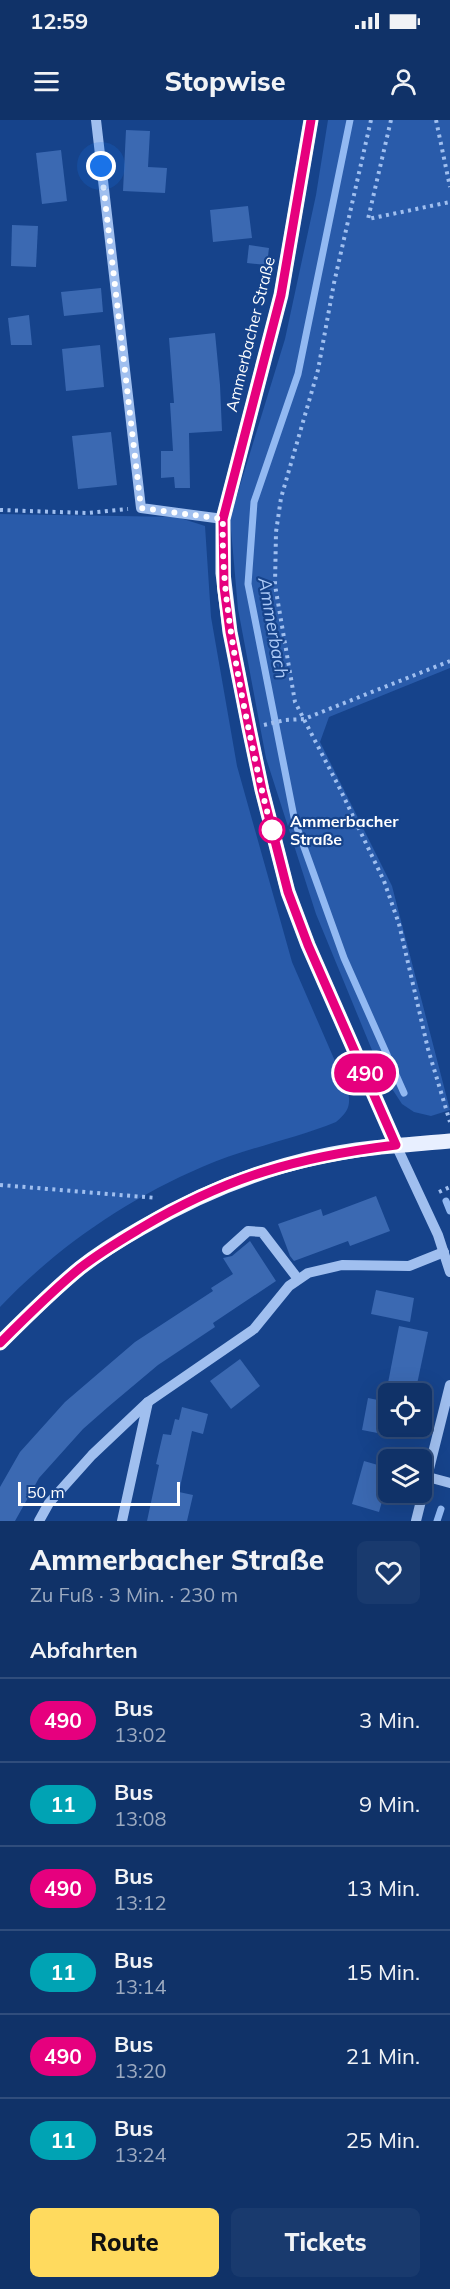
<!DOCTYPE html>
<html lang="de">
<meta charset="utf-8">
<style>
:root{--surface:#103268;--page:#193a6e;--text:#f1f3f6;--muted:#9caac0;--line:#304d7c;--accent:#ffda5e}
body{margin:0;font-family:Mulish,sans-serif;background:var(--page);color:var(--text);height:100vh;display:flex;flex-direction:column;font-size:22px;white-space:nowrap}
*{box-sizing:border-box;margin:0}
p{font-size:20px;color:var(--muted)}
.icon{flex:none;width:33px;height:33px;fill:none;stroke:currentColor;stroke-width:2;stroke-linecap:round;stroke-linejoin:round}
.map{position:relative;height:1401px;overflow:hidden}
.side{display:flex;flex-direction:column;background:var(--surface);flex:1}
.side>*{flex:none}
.badge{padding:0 12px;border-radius:20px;font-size:21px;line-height:39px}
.tools{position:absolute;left:378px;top:1263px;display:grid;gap:12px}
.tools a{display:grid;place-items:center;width:54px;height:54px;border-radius:9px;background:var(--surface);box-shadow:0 6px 24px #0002,0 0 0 2px var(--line);font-size:30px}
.scale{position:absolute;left:18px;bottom:15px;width:162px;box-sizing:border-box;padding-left:6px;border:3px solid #fff;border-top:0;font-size:16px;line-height:21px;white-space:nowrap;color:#fff;-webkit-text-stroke:4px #16438b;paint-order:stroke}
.you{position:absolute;width:30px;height:30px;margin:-15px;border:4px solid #fff;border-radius:50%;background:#1a73e8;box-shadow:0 0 0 9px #1a73e833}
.map>.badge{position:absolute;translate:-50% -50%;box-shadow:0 0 0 3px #fff}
h2{padding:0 30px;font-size:22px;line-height:54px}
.round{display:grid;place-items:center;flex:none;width:63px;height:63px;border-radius:9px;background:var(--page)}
.overview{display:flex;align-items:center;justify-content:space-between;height:102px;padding:0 30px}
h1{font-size:28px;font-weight:800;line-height:45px}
.action{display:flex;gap:12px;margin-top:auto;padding:12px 30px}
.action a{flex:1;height:69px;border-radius:9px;background:var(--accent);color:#111;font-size:24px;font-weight:800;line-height:69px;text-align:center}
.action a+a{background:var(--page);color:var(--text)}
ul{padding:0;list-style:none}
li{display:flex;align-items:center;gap:18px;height:84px;padding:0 30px;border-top:2px solid var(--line)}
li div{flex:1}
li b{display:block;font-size:22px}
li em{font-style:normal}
li .badge{min-width:66px;font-weight:700;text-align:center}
.status{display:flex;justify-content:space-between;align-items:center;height:42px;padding:0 30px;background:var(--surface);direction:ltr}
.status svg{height:16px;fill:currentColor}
header{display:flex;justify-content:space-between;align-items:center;height:78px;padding:0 30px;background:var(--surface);font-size:27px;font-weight:800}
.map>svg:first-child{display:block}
.green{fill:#295baa}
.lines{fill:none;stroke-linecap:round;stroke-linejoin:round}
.stream{stroke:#92b9f2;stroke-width:7}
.building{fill:#3b69b2}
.path{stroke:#a0bfef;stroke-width:4;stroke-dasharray:3 4.5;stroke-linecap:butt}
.minor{stroke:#a0bfef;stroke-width:10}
.major{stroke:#e8efff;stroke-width:15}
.line-casing{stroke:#fff;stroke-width:14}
.line{stroke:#e6007e;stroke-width:9}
.walk{stroke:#fff;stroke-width:6;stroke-dasharray:0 10.8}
.stop-dot{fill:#fff;stroke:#e6007e;stroke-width:3}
.labels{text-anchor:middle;stroke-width:4.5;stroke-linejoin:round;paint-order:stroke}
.street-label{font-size:16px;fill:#fff;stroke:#16438b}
.stop-label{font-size:16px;font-weight:bold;fill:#fff;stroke:#16438b;text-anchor:start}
.water-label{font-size:18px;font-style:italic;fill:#acc9f6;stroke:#16438b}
</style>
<div class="status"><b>12:59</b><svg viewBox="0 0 49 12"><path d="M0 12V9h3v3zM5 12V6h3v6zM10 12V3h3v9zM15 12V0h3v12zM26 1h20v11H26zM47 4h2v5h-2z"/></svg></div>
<header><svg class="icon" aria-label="menu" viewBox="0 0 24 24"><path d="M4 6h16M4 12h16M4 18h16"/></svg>Stopwise<svg class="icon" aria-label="person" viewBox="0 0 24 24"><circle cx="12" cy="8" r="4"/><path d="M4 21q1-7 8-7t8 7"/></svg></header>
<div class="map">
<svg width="450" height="1401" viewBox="0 0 450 1401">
<rect width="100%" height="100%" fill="#16438b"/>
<!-- green -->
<g class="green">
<polygon points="328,0 450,0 450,548 329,597 320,622 392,766 450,990 431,996 414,992 402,984 381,952 316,794 266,638 238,489 230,398 285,219 316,75"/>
<path d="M0 394 177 397 205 406 211 497 237 646 292 842 348 971C351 986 348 992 336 1002 292 1020 245 1028 202 1047 127 1079 56 1128 0 1187Z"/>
</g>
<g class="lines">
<!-- stream -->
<g class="stream">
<polyline points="350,0 298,254 254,382 248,464 295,702 344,838 404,973"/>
<polyline points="446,1081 450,1091"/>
<polyline points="437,1401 441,1389"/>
</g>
</g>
<!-- building -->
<g class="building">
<polygon points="126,10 150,11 148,47 167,48 165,73 123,71"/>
<polygon points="61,30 67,81 42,84 36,33"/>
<polygon points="248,86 252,118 213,122 210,90"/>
<polygon points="12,105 38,106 36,147 11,146"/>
<polygon points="249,125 269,128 267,145 247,143"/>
<polygon points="101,168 103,192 64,196 61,172"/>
<polygon points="29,195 32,225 11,225 8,198"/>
<polygon points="215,213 220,265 222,311 189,313 190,368 175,368 174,357 161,358 161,331 173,331 170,283 174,283 169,218"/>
<polygon points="100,225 104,267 66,271 62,229"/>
<polygon points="111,312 117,365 78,369 72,316"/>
<polygon points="376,1076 390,1111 350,1126 348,1121 294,1141 290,1136 278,1104 321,1089 323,1096"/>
<polygon points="250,1121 276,1161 213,1203 215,1207 158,1245 108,1287 83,1309 39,1358 15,1401 0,1401 0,1367 20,1332 65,1282 135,1222 213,1171 211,1168 233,1154 223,1138 232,1136"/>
<polygon points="376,1170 414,1178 410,1202 371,1194"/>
<polygon points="399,1206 428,1212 416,1269 388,1263"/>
<polygon points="240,1239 260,1266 231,1289 210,1261"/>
<polygon points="368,1278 388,1282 388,1315 362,1310"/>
<polygon points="182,1287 208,1294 203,1314 192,1311 179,1372 193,1375 187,1401 147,1401 159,1345 156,1344 163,1314 171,1315 175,1299 179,1300"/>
<polygon points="364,1341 388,1348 388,1360 379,1392 352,1384"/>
</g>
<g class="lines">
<!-- path -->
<g class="path">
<polyline points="371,0 334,163 318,250 281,378 276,412 275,465 295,582 339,667 384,761 399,804 428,929 450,1002"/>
<polyline points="391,0 368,99 450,82"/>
<polyline points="436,0 450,67"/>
<polyline points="0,390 87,393 128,389"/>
<polyline points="264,605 285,600 304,599 450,541"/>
<polyline points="0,1065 157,1078"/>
<polyline points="439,1072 450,1067"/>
</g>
<!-- minor -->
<g class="minor">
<polyline points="96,0 141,388 223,399"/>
<polyline points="396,1025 438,1115 450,1152"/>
<polyline points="227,1130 248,1111 262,1112 298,1159"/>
<polyline points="428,1357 450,1363"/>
<polyline points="39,1401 49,1383 92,1335 148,1282 254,1209 289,1166 308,1153 342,1145 409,1146 444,1132"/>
<polyline points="122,1401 148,1282"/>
<polyline points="416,1401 450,1265"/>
</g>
<!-- major -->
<g class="major">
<polyline points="311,0 281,175 223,399 223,453 230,512 249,608 262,670 288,772 308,825 396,1025"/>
<path d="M0 1223C26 1197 52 1171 80 1148 99 1133 120 1120 141 1108 197 1075 255 1051 318 1037 362 1027 406 1025 450 1021"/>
</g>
</g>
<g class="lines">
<!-- line casing -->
<g class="line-casing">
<path id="line" d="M0 1223C26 1197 52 1171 80 1148 99 1133 121 1120 141 1108 227 1057 297 1037 396 1025L308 825 288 772 262 670 249 608 230 512 224 467 223 399 281 175 311 0"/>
</g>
<!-- line -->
<use href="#line" class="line"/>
<!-- walk -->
<path class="walk" d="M101 46 141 388 223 399C221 460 231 517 242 576 251 621 260 666 272 710"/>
</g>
<!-- markers -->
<circle class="stop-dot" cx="272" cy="710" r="12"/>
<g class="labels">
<!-- street labels -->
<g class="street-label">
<text transform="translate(250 214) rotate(-76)" y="6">Ammerbacher Straße</text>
</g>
<!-- stop labels -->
<g class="stop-label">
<text x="290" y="707">Ammerbacher<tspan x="290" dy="18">Straße</tspan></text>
</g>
<!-- water labels -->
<g class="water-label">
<text transform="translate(273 508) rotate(80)" y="6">Ammerbach</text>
</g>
</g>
</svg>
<div class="tools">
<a><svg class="icon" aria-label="locate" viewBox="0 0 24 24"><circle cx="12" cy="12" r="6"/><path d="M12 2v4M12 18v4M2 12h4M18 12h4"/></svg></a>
<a><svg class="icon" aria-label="layers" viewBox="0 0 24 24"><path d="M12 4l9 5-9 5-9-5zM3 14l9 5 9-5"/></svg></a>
</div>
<div class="scale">50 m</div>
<div class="you" style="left:101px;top:46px"></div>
<b class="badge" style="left:365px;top:953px;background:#e6007e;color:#fff">490</b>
</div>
<section class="side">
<div class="overview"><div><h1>Ammerbacher Straße</h1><p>Zu Fuß · 3 Min. · 230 m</p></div><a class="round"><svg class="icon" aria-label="heart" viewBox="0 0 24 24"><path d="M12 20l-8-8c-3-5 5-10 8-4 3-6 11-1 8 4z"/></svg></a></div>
<h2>Abfahrten</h2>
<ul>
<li><span class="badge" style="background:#e6007e;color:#fff">490</span><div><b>Bus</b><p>13:02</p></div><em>3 Min.</em></li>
<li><span class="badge" style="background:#00a3b4;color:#fff">11</span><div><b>Bus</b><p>13:08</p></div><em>9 Min.</em></li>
<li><span class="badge" style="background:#e6007e;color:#fff">490</span><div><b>Bus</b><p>13:12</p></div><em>13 Min.</em></li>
<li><span class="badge" style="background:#00a3b4;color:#fff">11</span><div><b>Bus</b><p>13:14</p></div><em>15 Min.</em></li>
<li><span class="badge" style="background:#e6007e;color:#fff">490</span><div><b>Bus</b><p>13:20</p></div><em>21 Min.</em></li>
<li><span class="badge" style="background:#00a3b4;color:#fff">11</span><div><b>Bus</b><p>13:24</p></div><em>25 Min.</em></li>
</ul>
<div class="action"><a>Route</a><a>Tickets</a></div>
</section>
